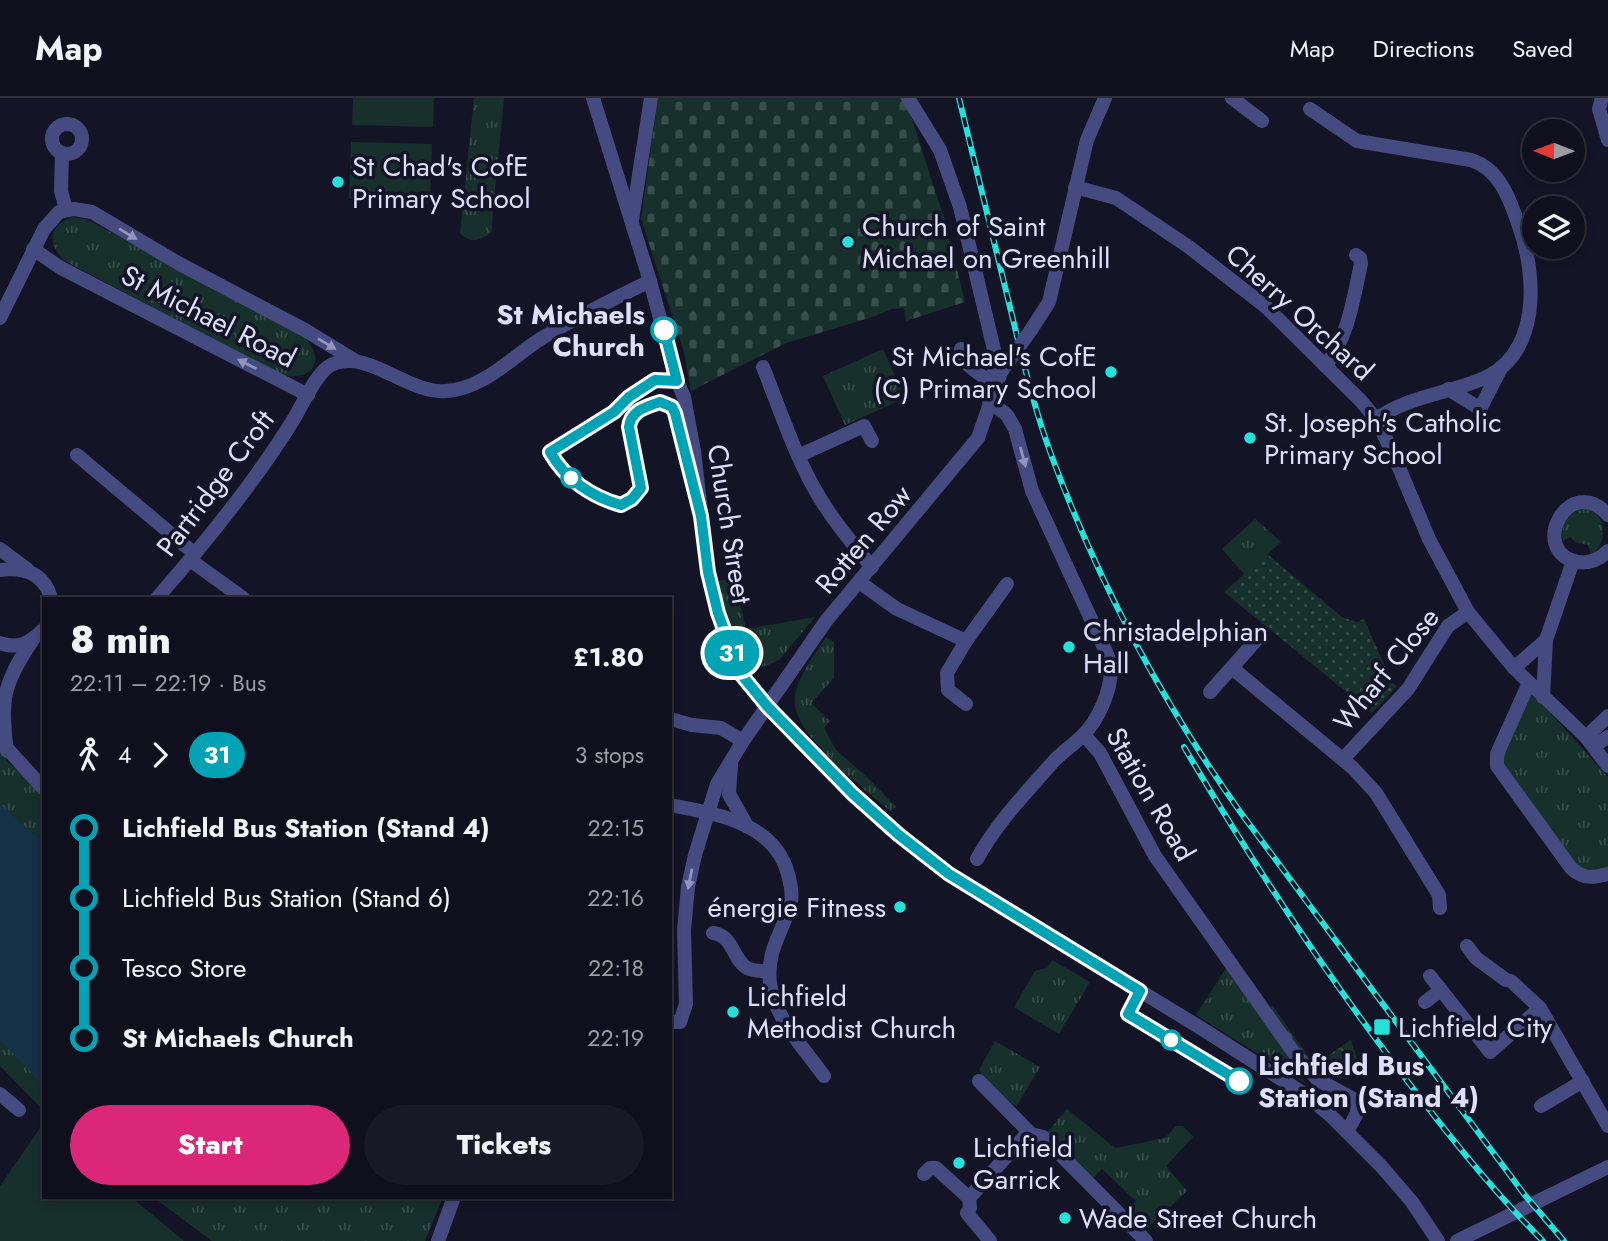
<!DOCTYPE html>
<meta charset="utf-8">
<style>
:root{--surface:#0f0f1d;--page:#181826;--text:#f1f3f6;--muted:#9b9ca4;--line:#2f2f3b;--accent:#db2777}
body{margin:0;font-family:Jost,sans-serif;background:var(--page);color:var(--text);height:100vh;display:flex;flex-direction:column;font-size:26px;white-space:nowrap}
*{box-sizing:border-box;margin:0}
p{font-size:23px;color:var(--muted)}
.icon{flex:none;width:38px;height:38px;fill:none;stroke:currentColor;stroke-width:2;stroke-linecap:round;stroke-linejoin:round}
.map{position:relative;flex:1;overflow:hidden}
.sheet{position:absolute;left:42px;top:499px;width:630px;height:602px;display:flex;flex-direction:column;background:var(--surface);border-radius:0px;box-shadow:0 4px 10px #0003,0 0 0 2px var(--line)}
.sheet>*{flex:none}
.badge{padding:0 14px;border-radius:23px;font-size:24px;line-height:46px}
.needle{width:46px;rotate:271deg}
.fabs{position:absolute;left:1522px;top:21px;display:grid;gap:14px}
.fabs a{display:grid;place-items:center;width:63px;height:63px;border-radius:50%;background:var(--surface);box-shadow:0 4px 10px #0003,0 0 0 2px var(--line);font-size:35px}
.map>.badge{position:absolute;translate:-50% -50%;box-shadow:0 0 0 4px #fff}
.legs{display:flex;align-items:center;gap:10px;height:77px;padding:0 28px;font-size:23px}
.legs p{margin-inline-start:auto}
.summary{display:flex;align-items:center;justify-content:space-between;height:119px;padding:0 28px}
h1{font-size:38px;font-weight:800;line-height:52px}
.action{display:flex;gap:14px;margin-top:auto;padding:14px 28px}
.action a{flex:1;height:80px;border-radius:42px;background:var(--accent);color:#fff;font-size:28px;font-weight:800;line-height:80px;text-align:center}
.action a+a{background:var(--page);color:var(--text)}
ul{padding:0 28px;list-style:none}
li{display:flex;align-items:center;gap:24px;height:70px;font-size:26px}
li i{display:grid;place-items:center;width:10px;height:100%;margin:0 9px;background:currentColor}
li i::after{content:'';width:18px;height:18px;margin:-9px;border:5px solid;border-radius:50%;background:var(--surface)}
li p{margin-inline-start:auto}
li:first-child i{background:linear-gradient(#0000 50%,currentColor 0)}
li:last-child i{background:linear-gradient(currentColor 50%,#0000 0)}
header{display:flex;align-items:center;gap:42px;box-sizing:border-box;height:98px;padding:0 35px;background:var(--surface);border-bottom:2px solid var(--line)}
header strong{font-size:33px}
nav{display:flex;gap:38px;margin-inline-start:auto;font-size:24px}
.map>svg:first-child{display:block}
.grass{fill:url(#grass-tufts)}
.forest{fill:url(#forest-crowns)}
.cemetery{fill:url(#cemetery-stones)}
.park{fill:#17302c}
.garden{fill:url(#garden-dots)}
.water{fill:#163048}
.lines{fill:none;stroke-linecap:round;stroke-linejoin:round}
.minor{stroke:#454b80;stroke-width:14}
.rail-casing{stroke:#24e1da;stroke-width:6}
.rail{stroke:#141427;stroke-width:3.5;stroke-dasharray:10;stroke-linecap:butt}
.minor-bridge{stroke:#454b80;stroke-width:14}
.oneway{fill:#9295be}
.line-1-casing{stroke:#fff;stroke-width:16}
.line-1{stroke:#00a3b4;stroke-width:10}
.poi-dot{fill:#24e1da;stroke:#141427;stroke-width:2.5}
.stop-1-dot{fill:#fff;stroke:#00a3b4;stroke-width:3.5}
.labels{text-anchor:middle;stroke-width:7;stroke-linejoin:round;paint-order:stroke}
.poi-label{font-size:28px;fill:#dedffb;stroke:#141427;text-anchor:start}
.street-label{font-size:28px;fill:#dedffb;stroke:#141427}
.stop-label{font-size:28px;font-weight:bold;fill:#dedffb;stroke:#141427;text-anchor:end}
</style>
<header>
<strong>Map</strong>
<nav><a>Map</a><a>Directions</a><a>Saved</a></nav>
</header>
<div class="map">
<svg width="1608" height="1143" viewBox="0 0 1608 1143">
<defs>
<pattern id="grass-tufts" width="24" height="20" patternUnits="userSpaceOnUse" patternTransform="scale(1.75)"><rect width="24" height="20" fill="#17302c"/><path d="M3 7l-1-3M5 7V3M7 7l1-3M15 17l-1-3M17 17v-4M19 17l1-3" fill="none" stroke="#384e4c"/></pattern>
<pattern id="forest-crowns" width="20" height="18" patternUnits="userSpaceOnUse" patternTransform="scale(1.75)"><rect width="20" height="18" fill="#17302c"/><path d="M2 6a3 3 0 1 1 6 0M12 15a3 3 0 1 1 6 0" fill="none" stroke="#384e4c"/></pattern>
<pattern id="cemetery-stones" width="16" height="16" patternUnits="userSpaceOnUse" patternTransform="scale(1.75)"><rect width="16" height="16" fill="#17302c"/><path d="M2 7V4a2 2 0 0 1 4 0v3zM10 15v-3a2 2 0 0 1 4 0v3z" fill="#384e4c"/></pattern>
<pattern id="garden-dots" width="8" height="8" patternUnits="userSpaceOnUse" patternTransform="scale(1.75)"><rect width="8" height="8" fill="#17302c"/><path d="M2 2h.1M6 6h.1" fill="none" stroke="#384e4c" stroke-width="1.8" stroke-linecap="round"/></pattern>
</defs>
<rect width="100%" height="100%" fill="#141427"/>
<!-- grass -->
<g class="grass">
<path d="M474 0H504L491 135C477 143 471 146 460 135Z"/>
<path d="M73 119 86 121 302 237C326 259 316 284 282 277L65 163C46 145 48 128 73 119Z"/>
<polygon points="883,251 905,300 845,327 823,278"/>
<path d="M1585 411C1608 415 1608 446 1591 457L1588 447 1575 444 1570 439 1563 443C1560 427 1568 414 1585 411Z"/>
<polygon points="1255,421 1281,444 1245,477 1222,451"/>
<path d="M734 480 746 531 815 519 779 562 763 569C758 567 751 565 748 561 731 544 723 506 718 483Z"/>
<path d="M826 539 834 544V580L811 605 830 623 824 630 836 652 869 681 896 709 890 713C864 691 798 641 795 606 793 583 815 557 826 539Z"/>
<polygon points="1531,598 1538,601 1608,679 1608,770 1593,774 1579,770 1505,671 1500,660"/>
<polygon points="0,653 8,664 44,695 44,1013 0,968"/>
<polygon points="1052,862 1090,884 1059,936 1014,909 1035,873 1047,870"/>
<polygon points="1226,870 1288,957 1305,985 1196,917"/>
<polygon points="995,943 1040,969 1016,1009 987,984 979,972"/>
<polygon points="1067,1011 1115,1050 1165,1040 1176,1028 1183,1028 1193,1039 1166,1068 1187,1093 1140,1136 1123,1118 1136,1103 1102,1071 1088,1085 1043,1039"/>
<polygon points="153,1099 443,1099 425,1143 212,1143"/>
</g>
<!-- forest -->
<polygon class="forest" points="1272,907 1314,967 1351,942 1361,972 1345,981 1314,973 1271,911"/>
<!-- cemetery -->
<polygon class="cemetery" points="658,0 903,0 908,9 944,120 965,204 906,223 904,210 891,211 876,218 786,245 691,293 684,254 641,121"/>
<!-- park -->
<g class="park">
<polygon points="353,0 434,0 433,29 352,27"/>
<polygon points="351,44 432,46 430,104 349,101"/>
<polygon points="44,1024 44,1099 131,1099 184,1143 0,1143 0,1088"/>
</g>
<!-- garden -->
<polygon class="garden" points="1267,456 1342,519 1357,524 1364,521 1392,585 1397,588 1372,615 1224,494"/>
<!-- water -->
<polygon class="water" points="0,706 44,746 44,988 0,942"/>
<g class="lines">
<!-- minor -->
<g class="minor">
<polyline points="593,0 650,183 677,283 684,299 694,353 708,474 718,515 740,575 767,608 853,696 888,729 949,776 1204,932 1306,997 1330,1017 1382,1069 1412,1104 1438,1143"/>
<polyline points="908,0 940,52 960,109 996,260 994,272 995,283"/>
<polyline points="1232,0 1262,23"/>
<polyline points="1602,0 1599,11 1608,42"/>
<path d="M1310 11 1357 43 1471 62C1500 71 1510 102 1519 128 1537 179 1541 258 1480 282 1444 296 1408 299 1376 321"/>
<circle cx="67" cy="41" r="15"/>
<polyline points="62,55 61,93 66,111"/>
<polyline points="1075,89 1116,100 1189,149 1266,209 1361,303 1376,321 1392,353 1429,441 1468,514 1514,570 1586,639 1608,668"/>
<polyline points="632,122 651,0"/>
<polyline points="33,151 61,170 308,297"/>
<polyline points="0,220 44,131 59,114 74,111 92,114 178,165 305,232 354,262"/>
<polyline points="1031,232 1049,204 1087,42 1105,0"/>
<polyline points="961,251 968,267 995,288"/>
<path d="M1325 268C1349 238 1353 201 1361 166L1360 160 1356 157"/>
<path d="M763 269C779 309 793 352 814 390 830 419 851 444 872 469"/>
<polyline points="1448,291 1479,310 1481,309 1501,270"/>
<polyline points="77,357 195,456"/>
<polyline points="798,358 864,328 872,343"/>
<path d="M1608 417C1569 373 1527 454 1578 464 1591 466 1600 461 1608 453"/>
<polyline points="0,451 27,471"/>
<polyline points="190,462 243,500"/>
<path d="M0 472C24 469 44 475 51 500"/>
<polyline points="859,484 897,511 966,543 1007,486"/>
<path d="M157 500C206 444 256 383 295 319 303 305 317 274 331 267 367 249 406 296 446 293 483 291 512 259 542 240 577 219 613 201 650 183"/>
<path d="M0 545C19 552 31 544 44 531"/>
<polyline points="1232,570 1353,670 1376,695 1439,797 1440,810"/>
<polyline points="1514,570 1546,542 1573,463"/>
<path d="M1529 585 1497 656V668L1571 770C1583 781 1592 780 1608 776"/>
<polyline points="1210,594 1258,540"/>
<polyline points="1543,599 1546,542"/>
<polyline points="966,606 948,592 947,575 966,543"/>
<polyline points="670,621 692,627 721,630 743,643"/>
<polyline points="1084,637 1100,655 1155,758 1294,955 1318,982 1357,1003 1357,1015 1347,1034"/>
<polyline points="1586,639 1608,618"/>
<polyline points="3,646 44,691"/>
<polyline points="1594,648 1608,639"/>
<path d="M7 653C0 602 3 586 32 543"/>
<polyline points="1343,661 1408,591 1448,528 1468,514"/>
<polyline points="731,667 729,696 747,728"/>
<path d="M670 707C716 716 774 724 788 776 790 785 793 794 791 803 784 833 766 851 770 885 775 921 804 950 824 978"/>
<path d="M977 761C997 724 1026 695 1053 664 1062 654 1072 648 1081 639 1098 624 1114 588 1110 566 1109 559 1105 552 1102 545L1032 393 1015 331 1007 317 989 303"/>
<path d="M713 835C734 838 732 861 747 870 753 873 763 873 769 874"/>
<polyline points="1467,848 1476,860 1506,882 1511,883 1540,910 1608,1028"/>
<polyline points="1430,878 1490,954 1540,910"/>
<polyline points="1425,904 1441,892"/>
<polyline points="670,924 680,924 686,906 684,832 688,789 695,757 717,686 743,643 826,523 978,340 1001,274"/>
<polyline points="979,983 1031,1036 1043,1039 1146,1143"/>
<polyline points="0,996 19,1012"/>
<polyline points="1541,1008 1583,983"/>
<polyline points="924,1076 930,1070 936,1070 969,1100 970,1110 967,1115 990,1143"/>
<polyline points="969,1100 1024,1039 1031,1036"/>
<polyline points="438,1143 454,1099"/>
<polyline points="1457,1143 1608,1069"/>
</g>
<!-- rail casing -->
<g class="rail-casing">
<g id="rail">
<path d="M959 0C975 67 992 134 1008 201 1021 254 1033 308 1052 359 1099 486 1162 604 1241 715L1524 1096 1564 1143"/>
<path d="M1184 649C1249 759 1319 866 1396 968 1442 1029 1489 1089 1543 1143"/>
</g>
</g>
<!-- rail -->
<use href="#rail" class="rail"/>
<!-- minor-bridge -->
<polyline class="minor-bridge" points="1001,274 1031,232"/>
</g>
<!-- one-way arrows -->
<defs><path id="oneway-solid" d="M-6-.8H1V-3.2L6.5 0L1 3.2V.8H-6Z" transform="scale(1.75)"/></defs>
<g class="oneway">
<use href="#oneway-solid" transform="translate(128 136) rotate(31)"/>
<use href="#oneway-solid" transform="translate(327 246) rotate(31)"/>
<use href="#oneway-solid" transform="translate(247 266) rotate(-153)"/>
<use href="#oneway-solid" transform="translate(1023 359) rotate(75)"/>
<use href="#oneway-solid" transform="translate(690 781) rotate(101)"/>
</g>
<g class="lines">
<!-- line-1 casing -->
<g class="line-1-casing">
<path id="line-1" d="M664 232 677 283 655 282 629 299 614 314 550 354C565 381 592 399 621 407L632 401 641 390 629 329C631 312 646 309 660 304L672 309 675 315 701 418 708 474 718 515 740 575 767 608 853 696 899 737 949 776 1140 893 1128 916 1239 983"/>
</g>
<!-- line-1 -->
<use href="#line-1" class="line-1"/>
</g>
<!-- markers -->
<g class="poi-dot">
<circle cx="338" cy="84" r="7"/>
<circle cx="848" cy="144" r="7"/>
<circle cx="1111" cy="274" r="7"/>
<circle cx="1250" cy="340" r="7"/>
<circle cx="1069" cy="549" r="7"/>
<circle cx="900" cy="809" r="7"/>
<circle cx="733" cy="914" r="7"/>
<rect x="1373" y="920" width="18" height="18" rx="3.5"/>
<circle cx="959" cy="1065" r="7"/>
<circle cx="1065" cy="1120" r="7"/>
</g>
<g class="stop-1-dot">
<circle cx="664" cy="232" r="12"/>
<circle cx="571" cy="380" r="9"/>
<circle cx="1171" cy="942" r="9"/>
<circle cx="1239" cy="983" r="12"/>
</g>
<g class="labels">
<!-- poi labels -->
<g class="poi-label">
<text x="352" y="78">St Chad's CofE<tspan x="352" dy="32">Primary School</tspan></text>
<text x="862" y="138">Church of Saint<tspan x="862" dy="32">Michael on Greenhill</tspan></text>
<text x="1097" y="268" text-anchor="end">St Michael's CofE<tspan x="1097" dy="32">(C) Primary School</tspan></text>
<text x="1264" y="334">St. Joseph's Catholic<tspan x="1264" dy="32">Primary School</tspan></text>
<text x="1083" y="543">Christadelphian<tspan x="1083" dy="32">Hall</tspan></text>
<text x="886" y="819" text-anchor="end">énergie Fitness</text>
<text x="747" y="908">Lichfield<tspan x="747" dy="32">Methodist Church</tspan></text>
<text x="1398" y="939">Lichfield City</text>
<text x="973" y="1059">Lichfield<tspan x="973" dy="32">Garrick</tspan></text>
<text x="1079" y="1130">Wade Street Church</text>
</g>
<!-- street labels -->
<g class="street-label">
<text transform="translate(1300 214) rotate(42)" y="10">Cherry Orchard</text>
<text transform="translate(209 218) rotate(27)" y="10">St Michael Road</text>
<text transform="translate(215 385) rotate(-53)" y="10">Partridge Croft</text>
<text transform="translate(730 426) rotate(81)" y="10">Church Street</text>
<text transform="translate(863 441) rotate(-50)" y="10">Rotten Row</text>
<text transform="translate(1386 571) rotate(-51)" y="10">Wharf Close</text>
<text transform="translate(1151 696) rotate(60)" y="10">Station Road</text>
</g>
<!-- stop labels -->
<g class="stop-label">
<text x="645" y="226">St Michaels<tspan x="645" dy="32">Church</tspan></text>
<text x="1258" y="977" text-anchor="start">Lichfield Bus<tspan x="1258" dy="32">Station (Stand 4)</tspan></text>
</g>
</g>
</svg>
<div class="fabs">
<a><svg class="needle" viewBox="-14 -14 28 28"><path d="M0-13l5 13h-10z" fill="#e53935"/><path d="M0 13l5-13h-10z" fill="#9b9ca4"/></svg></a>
<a><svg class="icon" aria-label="layers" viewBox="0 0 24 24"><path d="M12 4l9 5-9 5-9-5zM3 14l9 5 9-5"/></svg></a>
</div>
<b class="badge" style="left:732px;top:555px;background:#00a3b4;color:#fff">31</b>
<section class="sheet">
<div class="summary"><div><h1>8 min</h1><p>22:11 – 22:19 · Bus</p></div><b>£1.80</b></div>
<div class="legs"><svg class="icon" aria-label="walk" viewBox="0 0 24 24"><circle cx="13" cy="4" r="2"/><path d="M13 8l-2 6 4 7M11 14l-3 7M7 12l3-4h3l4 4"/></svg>4<svg class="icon" aria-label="forward" viewBox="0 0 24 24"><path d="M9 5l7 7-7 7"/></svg><b class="badge" style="background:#00a3b4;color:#fff">31</b><p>3 stops</p></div>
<ul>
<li><i style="color:#00a3b4"></i><b>Lichfield Bus Station (Stand 4)</b><p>22:15</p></li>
<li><i style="color:#00a3b4"></i><span>Lichfield Bus Station (Stand 6)</span><p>22:16</p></li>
<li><i style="color:#00a3b4"></i><span>Tesco Store</span><p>22:18</p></li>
<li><i style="color:#00a3b4"></i><b>St Michaels Church</b><p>22:19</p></li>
</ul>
<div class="action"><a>Start</a><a>Tickets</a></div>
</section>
</div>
